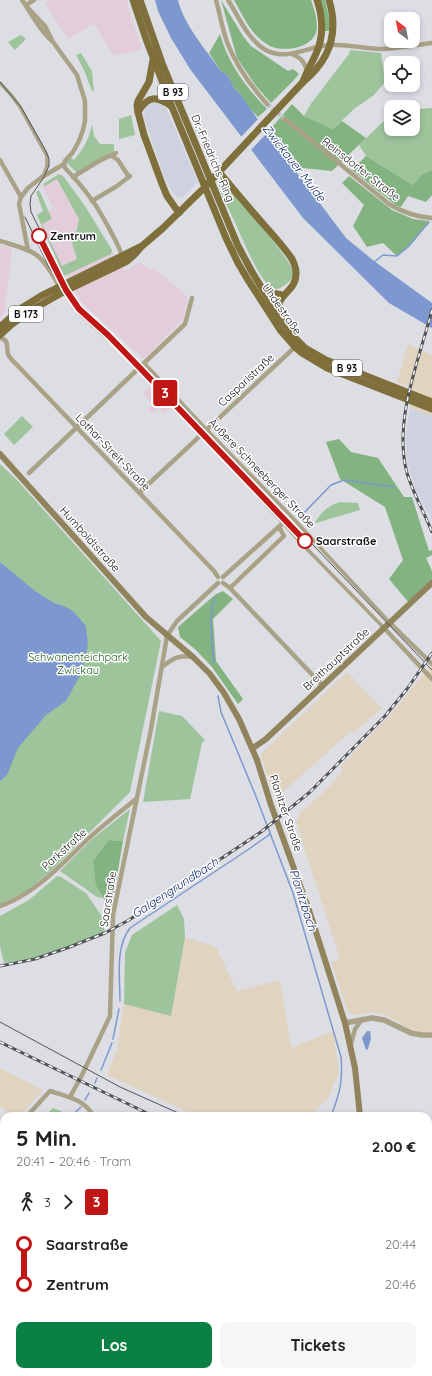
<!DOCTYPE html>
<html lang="de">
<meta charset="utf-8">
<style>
:root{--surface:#fff;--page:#f6f6f6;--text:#222;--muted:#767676;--accent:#0b8043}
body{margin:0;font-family:Quicksand,sans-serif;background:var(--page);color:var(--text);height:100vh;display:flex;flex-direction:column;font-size:15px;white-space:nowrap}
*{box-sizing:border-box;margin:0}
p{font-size:13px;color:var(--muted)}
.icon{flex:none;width:22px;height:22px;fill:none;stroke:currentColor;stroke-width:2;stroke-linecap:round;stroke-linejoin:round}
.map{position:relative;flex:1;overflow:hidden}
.side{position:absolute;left:0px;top:1112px;width:432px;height:264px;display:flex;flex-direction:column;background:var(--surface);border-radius:12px 12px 0 0;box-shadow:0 2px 6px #0003}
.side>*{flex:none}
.badge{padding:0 8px;border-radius:3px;font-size:14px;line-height:26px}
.needle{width:26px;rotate:328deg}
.fabs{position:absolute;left:384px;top:12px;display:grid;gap:8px}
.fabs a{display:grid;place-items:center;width:36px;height:36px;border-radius:8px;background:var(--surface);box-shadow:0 2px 6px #0003;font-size:20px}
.map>.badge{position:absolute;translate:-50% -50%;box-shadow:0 0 0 2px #fff}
.legs{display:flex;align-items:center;gap:6px;height:44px;padding:0 16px;font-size:13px}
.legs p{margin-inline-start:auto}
.head{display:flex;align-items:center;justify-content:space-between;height:68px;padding:0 16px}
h1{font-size:22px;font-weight:800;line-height:30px}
.button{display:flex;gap:8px;margin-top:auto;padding:8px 16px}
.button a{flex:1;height:46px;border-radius:8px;background:var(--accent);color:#fff;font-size:16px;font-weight:800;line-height:46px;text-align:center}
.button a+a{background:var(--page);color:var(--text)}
ul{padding:0 16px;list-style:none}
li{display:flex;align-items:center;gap:14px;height:40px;font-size:15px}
li i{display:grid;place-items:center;width:6px;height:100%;margin:0 5px;background:currentColor}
li i::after{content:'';width:10px;height:10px;margin:-5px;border:3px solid;border-radius:50%;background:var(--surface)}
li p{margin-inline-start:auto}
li:first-child i{background:linear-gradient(#0000 50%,currentColor 0)}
li:last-child i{background:linear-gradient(currentColor 50%,#0000 0)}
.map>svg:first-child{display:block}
.commercial{fill:#e0d3bf}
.built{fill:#ced2de}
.education{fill:#e3cddb}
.green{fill:#9ec49c}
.forest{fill:#83b381}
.water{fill:#7d98ce}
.pier{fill:#dcdee4}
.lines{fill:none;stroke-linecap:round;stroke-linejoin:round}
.stream{stroke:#7d98ce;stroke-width:1.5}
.minor-tunnel{stroke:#bebfc5;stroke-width:4.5;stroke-dasharray:4.5 2;stroke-linecap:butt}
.pedestrian{stroke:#aaa287;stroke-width:3.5}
.minor{stroke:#aaa287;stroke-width:4.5}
.tertiary{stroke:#aaa287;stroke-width:5.5}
.secondary{stroke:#91845c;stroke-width:6}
.primary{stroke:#7e6f3b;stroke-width:7}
.tram{stroke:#525356;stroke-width:1}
.rail-casing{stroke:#525356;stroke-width:3}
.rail{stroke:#fff;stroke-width:1.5;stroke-dasharray:4.5;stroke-linecap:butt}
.line-1-casing{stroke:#fff;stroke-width:9}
.line-1{stroke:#be1716;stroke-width:6}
.stop-1-dot{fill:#fff;stroke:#be1716;stroke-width:2}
.labels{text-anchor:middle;stroke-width:3;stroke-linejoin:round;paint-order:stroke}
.shield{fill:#fff;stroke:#58585a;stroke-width:1}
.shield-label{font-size:10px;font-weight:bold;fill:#111113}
.street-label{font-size:11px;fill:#111113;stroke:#fff}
.stop-label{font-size:11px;font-weight:bold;fill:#111113;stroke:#fff;text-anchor:start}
.park-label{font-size:11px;fill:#1f6122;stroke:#fff}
.water-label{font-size:12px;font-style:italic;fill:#0e2767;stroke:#fff}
</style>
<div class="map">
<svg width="432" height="1376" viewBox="0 0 432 1376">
<rect width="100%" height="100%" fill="#dcdee4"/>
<!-- commercial -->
<g class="commercial">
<polygon points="408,344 432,355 432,416 410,408 414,389 397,382"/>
<polygon points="432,664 432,1032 425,1032 411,1030 384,1014 374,1012 354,1015 350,1013 347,1009 331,962 340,959 296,822 301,812 325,791 343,771 340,767 390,715"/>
<polygon points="347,672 382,708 352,734 350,732 275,799 261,757 262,753"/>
<polygon points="185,937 216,947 237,991 280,980 291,1048 333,1031 339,1072 328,1098 310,1116 197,1116 107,1075 117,1049 124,1004 171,1015"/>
<polygon points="0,1068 43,1090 20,1116 11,1116 0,1106"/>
</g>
<!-- built -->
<g class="built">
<polygon points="156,102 161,104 166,108 198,182 183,197 178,198 172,192 164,176 145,121 144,113 146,107 150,103"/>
<polygon points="410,408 432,416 432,521 415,488 407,460 406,435"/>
<polygon points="432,1144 432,1194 428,1193 428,1146"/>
</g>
<!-- education -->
<g class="education">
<polygon points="49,0 127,0 128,8 142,49 114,56 94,24 68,39 45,3"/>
<polygon points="58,175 63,175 125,271 140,262 151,270 154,268 188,297 183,319 144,359 82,303 61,265 38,216 53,208 42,185"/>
<polygon points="0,244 12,249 5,311 0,318"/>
<polygon points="151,386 171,407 165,414 159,408 152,414 148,410 153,405 143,394"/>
</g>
<!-- green -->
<g class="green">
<polygon points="21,35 26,39 15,50 8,42"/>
<polygon points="350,50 381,53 385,82 374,95 354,109 333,129 304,116 310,105 349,54"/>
<polygon points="81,53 92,71 94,91 92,91 84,70 76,55"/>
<polygon points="432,108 432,170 421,175 413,185 366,156 359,145 390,115 391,129 413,129 413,113 420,109"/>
<polygon points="131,115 135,135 119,139 119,119"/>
<path d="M92 124 94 136 100 144H114V152L78 174 65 161 70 157 74 160C83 150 90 137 92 124Z"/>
<polygon points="59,174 63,176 85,206 112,250 111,254 64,276 37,215 43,211 36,192 39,190 52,219 42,224 62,266 77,259 71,240 77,230 79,219 57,179 45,186 43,184"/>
<path d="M219 185 227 186 233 192C243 205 293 261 293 273 293 282 281 289 273 290 255 274 242 236 231 214 227 205 221 195 219 185Z"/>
<polygon points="22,416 33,427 14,445 4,434"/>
<polygon points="0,464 17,480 161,641 130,792 52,870 28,890 0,905"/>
<path d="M340 502 358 503 360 510 316 523 315 522C322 512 328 505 340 502Z"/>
<polygon points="159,711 182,716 205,740 202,743 190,799 143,802"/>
<polygon points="130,809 123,841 109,840 96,886 103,898 97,897 60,871 91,840"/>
<polygon points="57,876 61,877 86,893 101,915 105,933 67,948 36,958 4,963 0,946 0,916 29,900"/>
<polygon points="177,905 184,919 185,937 171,1016 124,1004 125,953 132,935"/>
<polygon points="53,1108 68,1114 70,1116 45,1116"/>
<polygon points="4,1156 4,1286 0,1291 0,1160"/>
<polygon points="430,1317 432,1317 432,1376 421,1376 421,1372 428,1372 429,1348 428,1347 428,1333 430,1334 431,1328 428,1327"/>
</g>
<!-- forest -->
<g class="forest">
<polygon points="221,0 243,36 251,46 288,71 293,69 299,74 292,82 271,103 256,86 237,58"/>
<path d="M234 0H311C314 9 319 23 316 33 310 49 283 52 270 46 252 37 243 16 234 0Z"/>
<polygon points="320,0 325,0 330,22 330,31 325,31"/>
<path d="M220 34C228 64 246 87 267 109L258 117 248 107 241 95 233 87 232 82 226 74 221 71 209 53Z"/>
<polygon points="292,104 304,116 333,129 342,121 366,138 332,171 292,167 267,133"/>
<polygon points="366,156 413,185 421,175 432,170 432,195 426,202 408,196 401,207 397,206 352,170"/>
<polygon points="349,176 392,210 413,219 429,221 408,247 397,256 383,243 367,247 353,226 364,205 342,183"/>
<polygon points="339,439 351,452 378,458 404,497 412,497 429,551 432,550 432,555 426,558 432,571 432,583 410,604 389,579 403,560 385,507 340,479 326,442"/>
<polygon points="223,591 233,599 213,619 216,661 243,699 238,704 212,667 196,650 180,637 178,627 216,594"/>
<polygon points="109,840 123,841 111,911 96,886 93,861"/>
<polygon points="306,1372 404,1372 403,1376 305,1376"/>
</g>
<!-- water -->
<g class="water">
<path d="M155 0H178C184 25 206 50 221 71L226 74 232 82 233 87 241 95 267 133 346 238 374 261 432 303V328L389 303 303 218 190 69 171 38 158 11Z"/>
<polygon points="0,562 35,591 54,603 64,606 73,611 86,626 88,644 82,672 66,701 46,715 18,748 7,775 0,781"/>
<polygon points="367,1031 370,1031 371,1038 368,1049 366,1050 362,1038"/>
</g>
<!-- pier -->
<polygon class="pier" points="259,118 268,132 250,151 240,138"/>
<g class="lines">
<!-- stream -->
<g class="stream">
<polyline points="374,262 383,255 397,256 408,247 429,222"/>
<polyline points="300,517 331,485 344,480 394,487"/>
<path d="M214 663C212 641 209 620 214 598"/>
<path d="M218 696 221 712 255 794 293 893 341 1057C343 1081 340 1093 331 1116"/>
<path d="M120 1001C120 978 115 947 130 928L246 851 269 835 270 832"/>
<polyline points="113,1039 119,1009"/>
<polyline points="101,1070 112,1043"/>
<polyline points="95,1083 97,1078"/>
<polyline points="85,1100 89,1093"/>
<polyline points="71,1116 81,1107"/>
<polyline points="0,1173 4,1169"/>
<polyline points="250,1376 252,1372"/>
</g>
<!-- minor-tunnel -->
<polyline class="minor-tunnel" points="267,104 285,119"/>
<!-- pedestrian -->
<g class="pedestrian">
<polyline points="0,83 12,96 20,107 47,156 47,166 43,177"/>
<polyline points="79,313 121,351 204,437 307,549 384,628"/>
<polyline points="145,364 207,430 291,516 390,623"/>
</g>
<!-- minor -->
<g class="minor">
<path d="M22 0C32 14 39 30 52 41"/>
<path d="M216 0C220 14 222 28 227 42 236 66 250 85 267 104"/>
<path d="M228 0C239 17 247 38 264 49 287 63 308 45 332 45 349 44 366 49 383 49 400 48 416 45 432 43"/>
<polyline points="26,5 34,0"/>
<polyline points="27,7 45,26 53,42 77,75 85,101 85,121 83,130 79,141 73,152 65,161 64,164 42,177 28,188 21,197 19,204 28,250"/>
<path d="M292 54C301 58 305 62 307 72"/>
<path d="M285 119 389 204C402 212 417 217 432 218"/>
<polyline points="112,156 118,160 129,177"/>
<polyline points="0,160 21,197"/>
<path d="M64 164 65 168C75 178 84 189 92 200 98 208 123 251 122 258"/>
<polyline points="73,177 99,161 116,153"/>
<polyline points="92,201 117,186 130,176"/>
<path d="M0 241C12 245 29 248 39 257 48 265 53 276 59 286"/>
<path d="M0 338C10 340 6 347 8 354 10 359 14 362 17 365L214 571 218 577"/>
<polyline points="29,473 185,324 192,298"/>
<polyline points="140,492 295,347"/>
<polyline points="223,577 283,523"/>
<polyline points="223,583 230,588 323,686"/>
<polyline points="230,588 284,536 279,527"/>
<polyline points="390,623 432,664"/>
<polyline points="384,628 432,679"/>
<path d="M162 667C172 659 179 654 192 657"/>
<path d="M0 906C34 895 63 863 88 839 103 825 120 812 136 799"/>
<polyline points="351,1044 355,1029 362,1019"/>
<polyline points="70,1097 82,1075 110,1016 113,915 151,729 167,636 177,621 218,583"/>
<path d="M27 1116 50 1091C66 1096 86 1100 93 1116"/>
<polyline points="0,1142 4,1138"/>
<polyline points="428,1322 432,1301"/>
<polyline points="88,1372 89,1376"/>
<polyline points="70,1376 74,1372"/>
<polyline points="206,1376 208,1372"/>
</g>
<!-- tertiary -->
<g class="tertiary">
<polyline points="345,1023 372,1018 384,1020 411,1033 422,1035 432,1035"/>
<polyline points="428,1224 432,1224"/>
</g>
<!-- secondary -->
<g class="secondary">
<polyline points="0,454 146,617 193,657 210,674 224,693 239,719 257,760 271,805 309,910 345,1023 355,1068 360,1116"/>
<polyline points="253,748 266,739 432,583"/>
<polyline points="0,1350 4,1353"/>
<polyline points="30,1372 35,1376"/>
<polyline points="288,1376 290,1372"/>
</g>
<!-- primary -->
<g class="primary">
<polyline points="133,0 146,39 172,107 226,238 238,263 248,280 281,331 295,347 302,353 327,368 432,409"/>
<polyline points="140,0 162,63 238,246 252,272 277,313 293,336 305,348 326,360 432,402"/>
<polyline points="153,60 149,82 138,101 137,106 138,112 144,135 162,184 167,196 179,213"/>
<path d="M303 82C306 72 311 65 315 56 324 38 323 18 317 0"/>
<path d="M138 112C148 95 157 96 171 106"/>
<path d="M219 172C234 190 249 208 265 226 274 236 284 247 292 259 294 263 296 268 296 273 297 291 277 293 277 313"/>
<polyline points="263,288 272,293 282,295"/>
<polyline points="0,327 20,309 41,296 140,247"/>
<path d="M0 335 11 325 33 309 67 290 113 268 127 261 135 254 142 246 163 228 204 188 303 82C330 60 339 33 329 0"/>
</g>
<!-- tram -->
<g class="tram">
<polyline points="0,82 21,107 46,151 49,159 49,166 44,177 31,196 30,204 31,212 74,298 83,309 119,341 432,670"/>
<polyline points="25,217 49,267 66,295"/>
<polyline points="0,1022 120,1087 185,1116"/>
<polyline points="428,1135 432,1133"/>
<polyline points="428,1141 432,1140"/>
<polyline points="270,1376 272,1372"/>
</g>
<!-- rail casing -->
<g class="rail-casing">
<g id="rail">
<path d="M432 310C419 360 393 421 407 473 413 493 424 512 432 532"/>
<polyline points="0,966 35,959 67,948 105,933 129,920 261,832 310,792 385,716 407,689 432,653"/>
<polyline points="0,1042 153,1116"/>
<polyline points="428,1198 432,1199"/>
</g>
</g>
<!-- rail -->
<use href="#rail" class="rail"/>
</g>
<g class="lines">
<!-- line-1 casing -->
<g class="line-1-casing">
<polyline id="line-1" points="39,236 66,290 79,309 108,335 140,368 305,541"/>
</g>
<!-- line-1 -->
<use href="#line-1" class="line-1"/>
</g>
<!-- markers -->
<g class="stop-1-dot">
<circle cx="39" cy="236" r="7"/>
<circle cx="305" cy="541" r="7"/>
</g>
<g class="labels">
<!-- shield labels -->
<g class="shield">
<rect x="158" y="84" width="30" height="16" rx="3"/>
<rect x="9" y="306" width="34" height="16" rx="3"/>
<rect x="332" y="360" width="30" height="16" rx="3"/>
</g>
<g class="shield-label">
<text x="173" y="96">B 93</text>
<text x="26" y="318">B 173</text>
<text x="347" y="372">B 93</text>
</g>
<!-- street labels -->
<g class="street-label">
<text transform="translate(213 158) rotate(67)" y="4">Dr.-Friedrichs-Ring</text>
<text transform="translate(361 169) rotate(38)" y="4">Reinsdorfer Straße</text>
<text transform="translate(282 309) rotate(55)" y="4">Uhdestraße</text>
<text transform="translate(246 380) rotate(-43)" y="4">Casparistraße</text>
<text transform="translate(113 452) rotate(46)" y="4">Lothar-Streit-Straße</text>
<text transform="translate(262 473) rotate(46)" y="4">Äußere Schneeberger Straße</text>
<text transform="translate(90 539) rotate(48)" y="4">Humboldtstraße</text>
<text transform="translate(336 659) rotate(-43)" y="4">Breithauptstraße</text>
<text transform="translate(286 813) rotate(71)" y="4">Planitzer Straße</text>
<text transform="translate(64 849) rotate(-42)" y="4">Parkstraße</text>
<text transform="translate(108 899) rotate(-81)" y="4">Saarstraße</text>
</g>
<!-- stop labels -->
<g class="stop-label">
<text x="50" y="240">Zentrum</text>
<text x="316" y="545">Saarstraße</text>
</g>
<!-- park labels -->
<g class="park-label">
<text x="78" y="661">Schwanenteichpark<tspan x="78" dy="13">Zwickau</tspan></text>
</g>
<!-- water labels -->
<g class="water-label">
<text transform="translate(294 163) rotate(52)" y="4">Zwickauer Mulde</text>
<text transform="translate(175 888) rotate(-33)" y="4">Galgengrundbach</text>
<text transform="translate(303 900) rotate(72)" y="4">Planitzbach</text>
</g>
</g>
</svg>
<div class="fabs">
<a><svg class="needle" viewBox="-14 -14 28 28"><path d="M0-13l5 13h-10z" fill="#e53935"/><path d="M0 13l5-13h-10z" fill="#767676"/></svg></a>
<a><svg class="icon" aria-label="locate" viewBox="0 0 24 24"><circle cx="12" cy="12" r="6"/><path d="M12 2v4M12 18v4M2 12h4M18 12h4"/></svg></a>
<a><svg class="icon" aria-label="layers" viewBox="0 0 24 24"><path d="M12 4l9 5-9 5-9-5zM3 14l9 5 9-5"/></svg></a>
</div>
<b class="badge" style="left:165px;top:393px;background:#be1716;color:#fff">3</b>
<section class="side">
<div class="head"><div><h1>5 Min.</h1><p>20:41 – 20:46 · Tram</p></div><b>2.00 €</b></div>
<div class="legs"><svg class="icon" aria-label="walk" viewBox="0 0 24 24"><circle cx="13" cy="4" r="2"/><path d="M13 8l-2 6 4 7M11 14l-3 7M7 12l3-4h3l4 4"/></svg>3<svg class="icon" aria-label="forward" viewBox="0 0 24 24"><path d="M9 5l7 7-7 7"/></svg><b class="badge" style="background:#be1716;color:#fff">3</b></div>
<ul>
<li><i style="color:#be1716"></i><b>Saarstraße</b><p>20:44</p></li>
<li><i style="color:#be1716"></i><b>Zentrum</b><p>20:46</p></li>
</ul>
<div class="button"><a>Los</a><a>Tickets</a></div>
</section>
</div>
